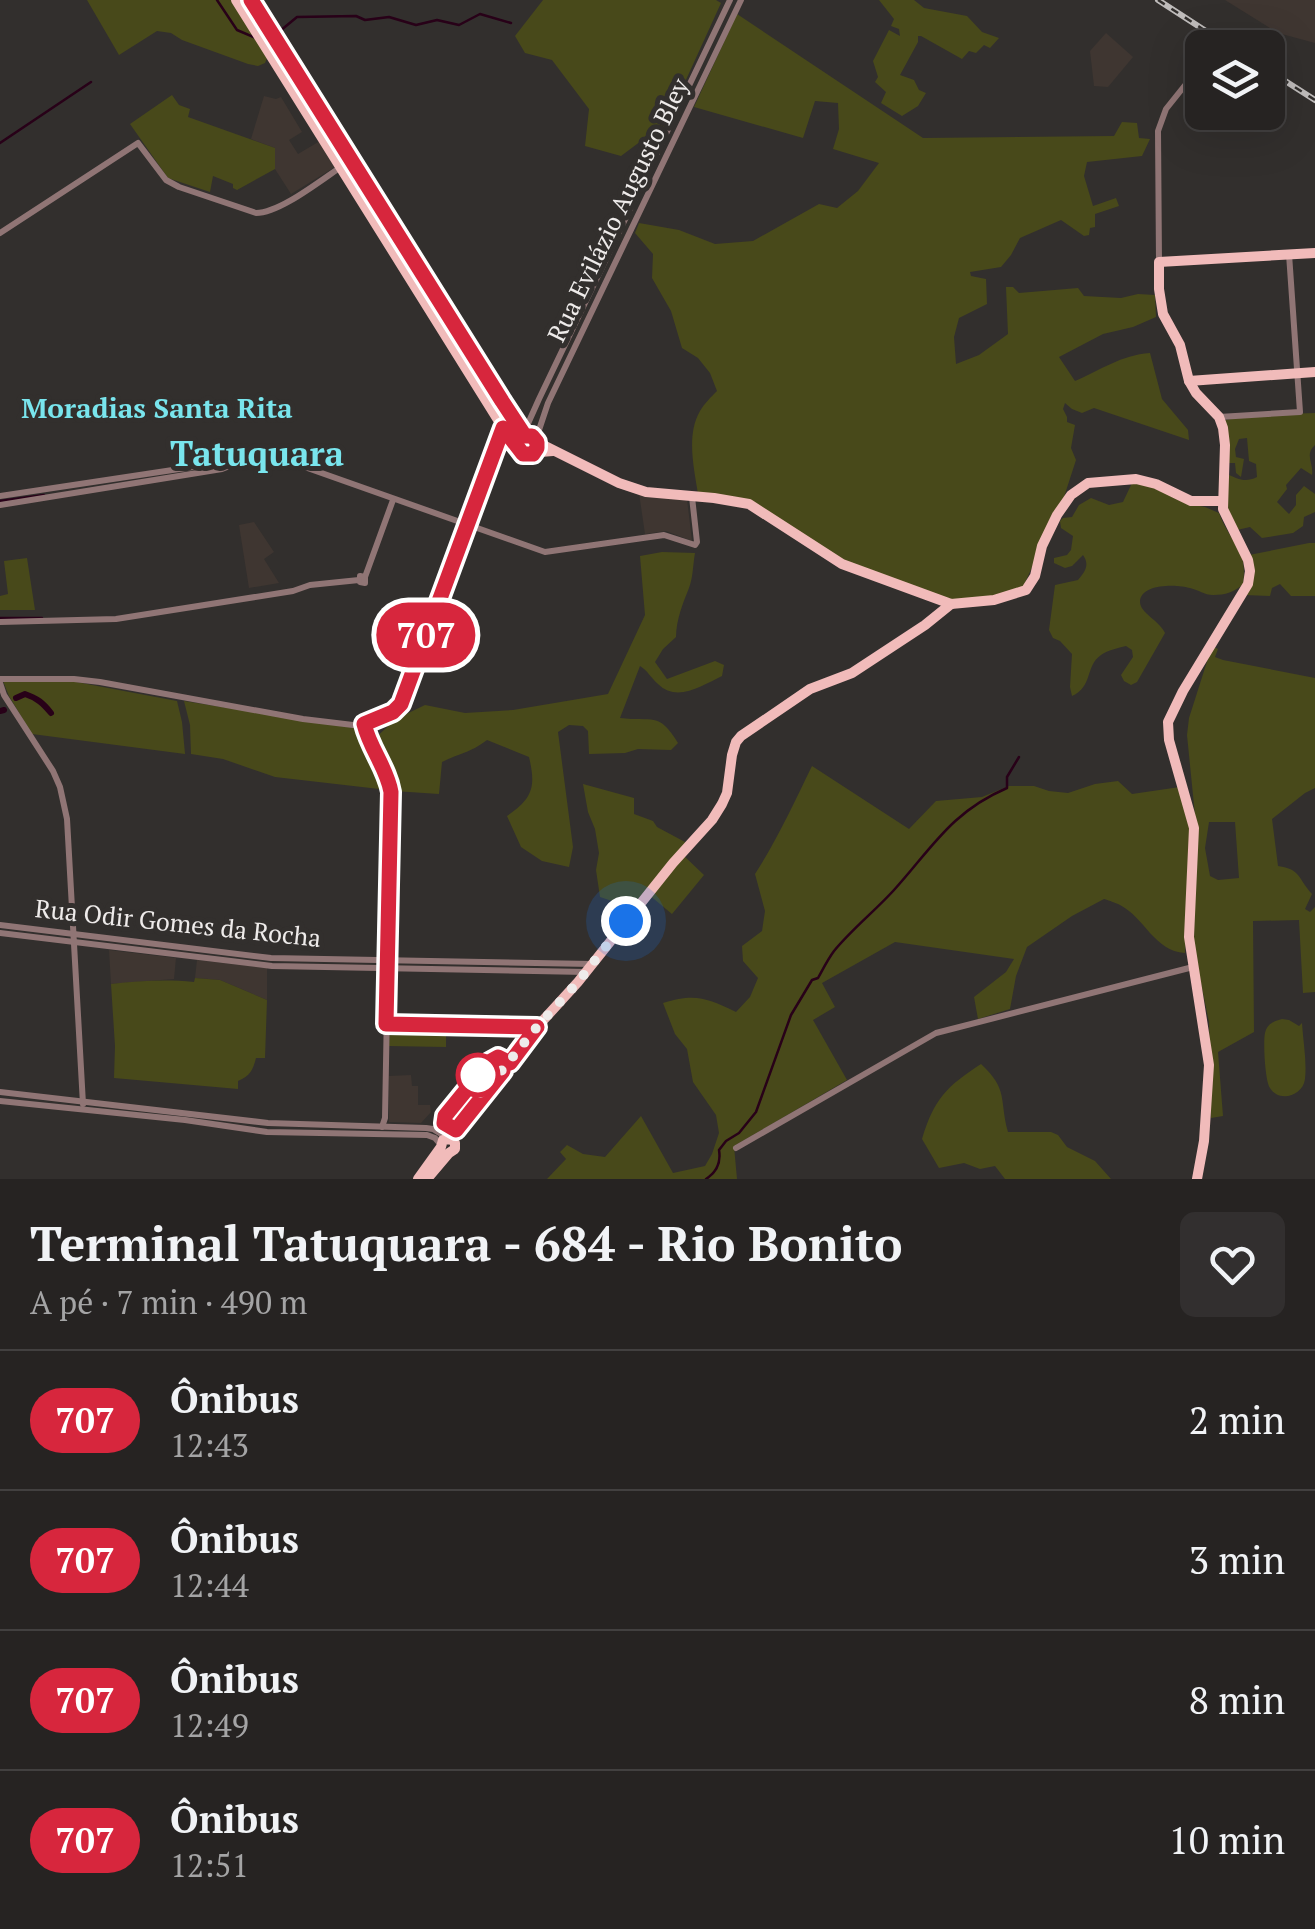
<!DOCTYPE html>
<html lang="pt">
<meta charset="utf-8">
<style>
:root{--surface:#262322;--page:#322f2f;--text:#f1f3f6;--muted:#a4a4a5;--line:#424040}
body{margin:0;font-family:"PT Serif",serif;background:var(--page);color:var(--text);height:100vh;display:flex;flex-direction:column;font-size:38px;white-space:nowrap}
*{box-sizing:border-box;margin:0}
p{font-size:32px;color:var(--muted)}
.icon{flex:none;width:55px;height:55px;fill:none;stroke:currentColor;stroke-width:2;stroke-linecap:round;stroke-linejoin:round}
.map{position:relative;height:1179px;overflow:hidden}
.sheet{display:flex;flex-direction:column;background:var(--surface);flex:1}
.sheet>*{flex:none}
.badge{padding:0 20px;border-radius:32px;font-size:35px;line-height:65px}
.controls{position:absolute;left:1185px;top:30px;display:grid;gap:20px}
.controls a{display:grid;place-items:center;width:100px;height:100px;border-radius:15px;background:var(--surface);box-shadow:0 10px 40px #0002,0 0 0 2px var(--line);font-size:50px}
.you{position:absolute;width:50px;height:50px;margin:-25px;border:8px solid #fff;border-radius:50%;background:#1a73e8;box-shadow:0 0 0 15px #1a73e833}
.map>.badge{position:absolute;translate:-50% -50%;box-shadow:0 0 0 5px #fff}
.round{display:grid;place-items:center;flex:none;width:105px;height:105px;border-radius:15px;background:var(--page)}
.head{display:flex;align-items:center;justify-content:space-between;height:170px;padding:0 30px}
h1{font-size:48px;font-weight:700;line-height:75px}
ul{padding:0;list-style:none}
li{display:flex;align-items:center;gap:30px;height:140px;padding:0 30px;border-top:2px solid var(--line)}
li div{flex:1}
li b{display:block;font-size:38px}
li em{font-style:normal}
li .badge{min-width:110px;font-weight:700;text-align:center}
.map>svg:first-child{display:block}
.built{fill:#3f3631}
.green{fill:#48491a;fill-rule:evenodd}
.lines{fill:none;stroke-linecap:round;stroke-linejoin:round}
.stream{stroke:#280118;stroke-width:2.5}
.river{stroke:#280118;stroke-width:6}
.minor{stroke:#907575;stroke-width:6}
.major{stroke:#f1bbba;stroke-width:10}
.rail-casing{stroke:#bfbcbb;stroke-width:6}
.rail{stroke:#322f2d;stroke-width:2.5;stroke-dasharray:8;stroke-linecap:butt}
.line-casing{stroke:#fff;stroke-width:22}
.line{stroke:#d7263d;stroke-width:15}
.walk{stroke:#eeebea;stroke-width:10;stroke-dasharray:0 18}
.stop-dot{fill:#fff;stroke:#d7263d;stroke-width:5}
.labels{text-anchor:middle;stroke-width:10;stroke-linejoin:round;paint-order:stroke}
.street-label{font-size:25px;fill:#eeebea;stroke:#322f2d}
.neighbourhood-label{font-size:28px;font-weight:bold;fill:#79e5ed;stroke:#322f2d}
.district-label{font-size:35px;font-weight:bold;fill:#79e5ed;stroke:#322f2d}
</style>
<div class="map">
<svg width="1315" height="1179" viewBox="0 0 1315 1179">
<rect width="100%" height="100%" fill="#322f2d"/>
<!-- built -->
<g class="built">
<polygon points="1225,0 1315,0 1315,43 1278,33"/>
<polygon points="1106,33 1133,57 1108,87 1094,86 1090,51"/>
<polygon points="264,96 276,99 281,97 302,132 289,140 298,154 320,141 335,167 291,194 275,169 275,148 251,139"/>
<polygon points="639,493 687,499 692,541 666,531 645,534"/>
<polygon points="254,522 274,552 264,559 279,583 249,588 239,525"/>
<polygon points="109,950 176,958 174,979 111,984"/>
<polygon points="197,960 267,968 267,1000 220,980 195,978"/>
<polygon points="411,1075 412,1086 418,1086 418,1105 430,1105 431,1112 421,1123 389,1122 389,1076"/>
</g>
<!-- green -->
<g class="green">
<polygon points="87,0 232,0 267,58 265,63 258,66 248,64 182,40 171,33 157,31 119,55"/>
<polygon points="543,0 716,0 721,3 659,139 641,141 621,156 585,146 589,109 552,60 525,53 515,36"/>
<polygon points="879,0 914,0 924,8 967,16 982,32 999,38 990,48 984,45 976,53 969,51 962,59 921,36 918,36 918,42 900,75 914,80 919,90 926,93 918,106 902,116 881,103 886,92 875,82 878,77 873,61 889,30 900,36 899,29 891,26 894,19"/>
<path d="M737 14 923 138 1114 136 1122 122 1137 123 1139 138 1150 139 1142 156 1087 162 1084 176 1093 206 1116 198 1119 206 1095 214V227L1090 228 1089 235 1084 236 1061 220 1020 238 1011 255 1001 267 970 272 971 276 986 279 987 304 959 318 954 337 956 364 979 355 1008 334 1006 287H1013L1019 293 1078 288 1084 296 1121 298 1138 294 1155 295 1156 317 1133 327 1103 334 1059 357 1075 381C1101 370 1121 355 1150 353L1162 399 1188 430 1189 440 1094 408 1082 413 1072 409 1065 403 1063 409 1067 417V422L1075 425 1071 448 1076 460 1064 497 1023 587 996 596 950 601 850 566 747 501 698 494C694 468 686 435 700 411 704 404 711 397 717 391L710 373 698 358 682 348 671 311 652 278 653 254 635 233 639 223 679 230 715 244 753 241 819 204 837 208 858 191 879 163 833 149 839 129 838 103 815 101 803 138 694 107Z"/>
<polygon points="172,95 179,105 190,109 188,117 275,148 275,169 237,190 233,188 233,184 213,176 210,192 168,178 130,124"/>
<path d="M1315 413V445C1304 455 1314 463 1312 475L1301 468 1286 485 1287 489 1277 502 1289 514 1296 505V495L1304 486 1315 494V512L1304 517 1303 526 1293 533 1262 538 1250 527 1237 530 1228 516 1227 474C1238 479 1245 483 1257 477L1256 464 1249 461 1247 438 1239 439 1235 449 1236 457 1244 459 1241 477 1236 473 1235 463H1229L1225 420 1258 415Z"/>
<path d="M1144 482 1191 504 1205 507 1219 513C1231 546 1248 545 1243 584 1235 592 1225 595 1213 595 1204 595 1199 590 1190 588 1178 584 1140 583 1140 602 1140 613 1160 621 1165 633L1137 682 1131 685 1124 681 1121 675 1133 657 1132 650 1126 646C1118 648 1108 650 1101 655 1085 666 1093 687 1072 696L1070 687 1072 654 1060 641 1053 638 1049 630 1055 585 1078 580C1085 572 1090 565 1083 555L1072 566 1065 568 1054 563V558L1067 555 1071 550 1073 536 1061 528 1060 521 1063 518 1072 517 1079 505 1091 498 1109 505 1123 502 1132 483Z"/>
<polygon points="1309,543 1315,543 1315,596 1291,596 1280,584 1272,588 1270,596 1244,595 1249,555"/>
<path d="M662 552 695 553C693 564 693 578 689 588 683 603 676 620 676 637L663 649 655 662 667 679 715 661 724 665 722 676C703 685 677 703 658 684 651 678 648 671 640 666L620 718C652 722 659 711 678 743L671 750 638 749 625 753 589 754 588 731 583 726 569 725 558 732 573 847 569 867 542 861 521 847 507 816C533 798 536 787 529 757L487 740C470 753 460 753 442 762L439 794 394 791 392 771 373 740 396 719 425 705 465 713 513 710 608 694 645 615 640 556Z"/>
<polygon points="27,558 35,610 0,610 0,596 8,594 4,561"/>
<path d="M1212 646 1218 649 1215 657 1223 660 1315 678V788L1305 793 1272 819 1278 866C1301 869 1298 879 1312 894L1305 909 1310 912 1315 907V992L1303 993 1299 920 1253 921 1254 1032 1218 1052 1223 1116 1211 1118 1209 1022 1194 949 1195 815 1187 735 1189 718ZM1209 822H1235L1239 878 1218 880 1210 876 1205 848Z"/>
<polygon points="3,681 71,681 177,701 182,722 185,754 32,734 9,696"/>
<polygon points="184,701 360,729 365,744 388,790 275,777 223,759 191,754 190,725"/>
<path d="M812 766 909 829 936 801 982 797 1009 786H1034L1049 791 1068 793 1095 784 1118 781 1132 794 1180 787 1193 824 1185 953C1154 951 1145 918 1120 905 1119 904 1105 899 1104 899L1072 916 1027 947 1016 976 1010 1009 978 1019 974 997 1006 972 1014 959 895 942 822 983 835 1007 813 1020 847 1080 734 1146 737 1179H547L566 1159 560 1152 567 1145 583 1154 605 1157 641 1116 673 1173 705 1166 712 1154 719 1133 716 1115 693 1082 687 1049 675 1034 663 1003C695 993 707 998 736 1012L750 997 758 978 743 961 742 946 762 931 765 911 755 874C777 840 794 803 812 766Z"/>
<polygon points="583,784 634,798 634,814 653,821 657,827 685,842 683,855 704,875 672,914 648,894 633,908 600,897 596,870 599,853 595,829 588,812"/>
<path d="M195 978 220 980 267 1000 265 1058H256C253 1070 250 1076 238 1081V1089L114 1078 115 1046 111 984C139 981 165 979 194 982Z"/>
<path d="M1282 1019 1289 1020 1299 1026 1302 1023C1303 1041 1307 1061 1305 1079 1303 1096 1279 1103 1270 1088 1265 1081 1263 1041 1265 1033 1267 1024 1274 1021 1282 1019Z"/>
<polygon points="390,1027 446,1028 446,1047 389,1046"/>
<path d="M981 1064C1009 1090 999 1100 1008 1132H1051L1058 1135 1067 1147 1095 1161 1111 1179H1005L995 1166 980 1169 964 1163 939 1168 922 1139C934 1099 947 1086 981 1064Z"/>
</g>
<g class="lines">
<!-- stream -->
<g class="stream">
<polyline points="217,0 237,30 256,38"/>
<polyline points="280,31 297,17 356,16 365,20 389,17 416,25 437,20 459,25 480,14 511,23"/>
<polyline points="0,143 91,82"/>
<polyline points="0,501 44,495"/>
<polyline points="0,618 42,618"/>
<path d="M706 1179C717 1172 721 1162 719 1150L726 1141 739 1133 756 1112 791 1015 812 980 818 978C823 969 828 959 834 951 852 929 875 911 894 890 932 848 951 812 1007 788V777L1019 757"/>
</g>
<!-- river -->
<g class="river">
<path d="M16 698 25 694C37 698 43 703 51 713"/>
<polyline points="0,711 4,710"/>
</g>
<!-- minor -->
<g class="minor">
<path d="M0 233 138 143 166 180 179 187 256 213C282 213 327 175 350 161"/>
<polyline points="1159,261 1158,131 1166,109 1202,64"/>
<polyline points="1219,417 1300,412 1289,254"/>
<polyline points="526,433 526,428 539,399 730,0"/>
<polyline points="536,439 548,403 741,0"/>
<polyline points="0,496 219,463 233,464 282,459 545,552 664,535 695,545 697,542 692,497"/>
<polyline points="0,505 222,469 232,465"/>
<polygon points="360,576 365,577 365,583 360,582"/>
<polyline points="365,577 393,500"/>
<polyline points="0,622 116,619 293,591 310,585 359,580"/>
<polyline points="0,679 74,679 100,682 303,719 353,725 364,725 381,719 393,712 401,704 502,429"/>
<polyline points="0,683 4,695 53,771 60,787 67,819 83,1104"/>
<path d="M364 725C370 749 387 768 391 792L385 1118 382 1127"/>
<polyline points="0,925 271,958 592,964"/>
<polyline points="0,933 272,966 586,972"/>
<polyline points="0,1092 268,1123 426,1128 433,1129 446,1137"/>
<polyline points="0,1101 185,1120 267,1132 427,1135 435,1138 441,1145"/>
<polyline points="736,1148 936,1033 1193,967"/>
</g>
<!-- major -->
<g class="major">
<path d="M236 0 510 439C534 464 522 452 553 451"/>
<polyline points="251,0 408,253 525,436"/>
<polyline points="1189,381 1315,372"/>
<polyline points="537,442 619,483 646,492 714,498 749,504 842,564 951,604 994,600 1026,590 1035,576 1042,546 1057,515 1071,495 1088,483 1136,479 1156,484 1191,501 1222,501"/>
<polyline points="449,1138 537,1027 578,982 673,863 712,820 722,804 727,793 732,755 736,742 741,736 810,689 852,673 925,625 951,604"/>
<polyline points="418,1179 441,1147 443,1140 451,1139 455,1143 455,1149 449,1153 427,1179"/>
<polyline points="1197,1179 1204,1141 1209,1065 1189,937 1194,828 1169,740 1168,722 1183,691 1248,584 1250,571 1248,560 1223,509 1225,445 1223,428 1219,417 1196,393 1189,381 1180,345 1163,314 1159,289 1159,262 1315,253"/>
</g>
<!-- rail casing -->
<g class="rail-casing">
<g id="rail">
<polyline points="1158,0 1232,48"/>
<polyline points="1268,70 1315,100"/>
</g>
</g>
<!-- rail -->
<use href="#rail" class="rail"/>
</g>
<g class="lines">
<!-- line casing -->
<g class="line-casing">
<path id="line" d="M251 0 502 401 525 436H532L537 442V448L533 454H523L503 428 401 704 393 712 364 724C370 749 387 768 391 792L386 1024 537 1027 510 1063 498 1057 489 1062 445 1116 444 1123 456 1130 503 1071"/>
</g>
<!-- line -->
<use href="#line" class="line"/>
<!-- walk -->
<polyline class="walk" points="478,1075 481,1096 537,1027 578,982 626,921"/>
</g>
<!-- markers -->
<circle class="stop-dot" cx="478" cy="1075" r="20"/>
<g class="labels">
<!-- street labels -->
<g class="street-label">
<text transform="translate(618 210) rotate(-64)" y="9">Rua Evilázio Augusto Bley</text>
<text transform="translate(178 923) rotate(6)" y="9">Rua Odir Gomes da Rocha</text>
</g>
<!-- neighbourhood labels -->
<g class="neighbourhood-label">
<text x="157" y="418">Moradias Santa Rita</text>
</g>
<!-- district labels -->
<g class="district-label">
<text x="257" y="466">Tatuquara</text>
</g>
</g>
</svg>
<div class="controls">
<a><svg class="icon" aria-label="layers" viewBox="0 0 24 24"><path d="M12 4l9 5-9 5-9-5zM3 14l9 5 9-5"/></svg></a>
</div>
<div class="you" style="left:626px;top:921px"></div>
<b class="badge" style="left:426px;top:635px;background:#d7263d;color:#fff">707</b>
</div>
<section class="sheet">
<div class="head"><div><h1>Terminal Tatuquara - 684 - Rio Bonito</h1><p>A pé · 7 min · 490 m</p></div><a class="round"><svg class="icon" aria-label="heart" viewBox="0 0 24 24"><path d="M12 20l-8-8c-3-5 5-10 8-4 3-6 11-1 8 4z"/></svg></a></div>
<ul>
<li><span class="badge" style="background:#d7263d;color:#fff">707</span><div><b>Ônibus</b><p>12:43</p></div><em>2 min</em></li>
<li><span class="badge" style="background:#d7263d;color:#fff">707</span><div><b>Ônibus</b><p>12:44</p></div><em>3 min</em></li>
<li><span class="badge" style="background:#d7263d;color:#fff">707</span><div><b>Ônibus</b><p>12:49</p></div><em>8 min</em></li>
<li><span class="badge" style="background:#d7263d;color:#fff">707</span><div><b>Ônibus</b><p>12:51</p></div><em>10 min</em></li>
</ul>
</section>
